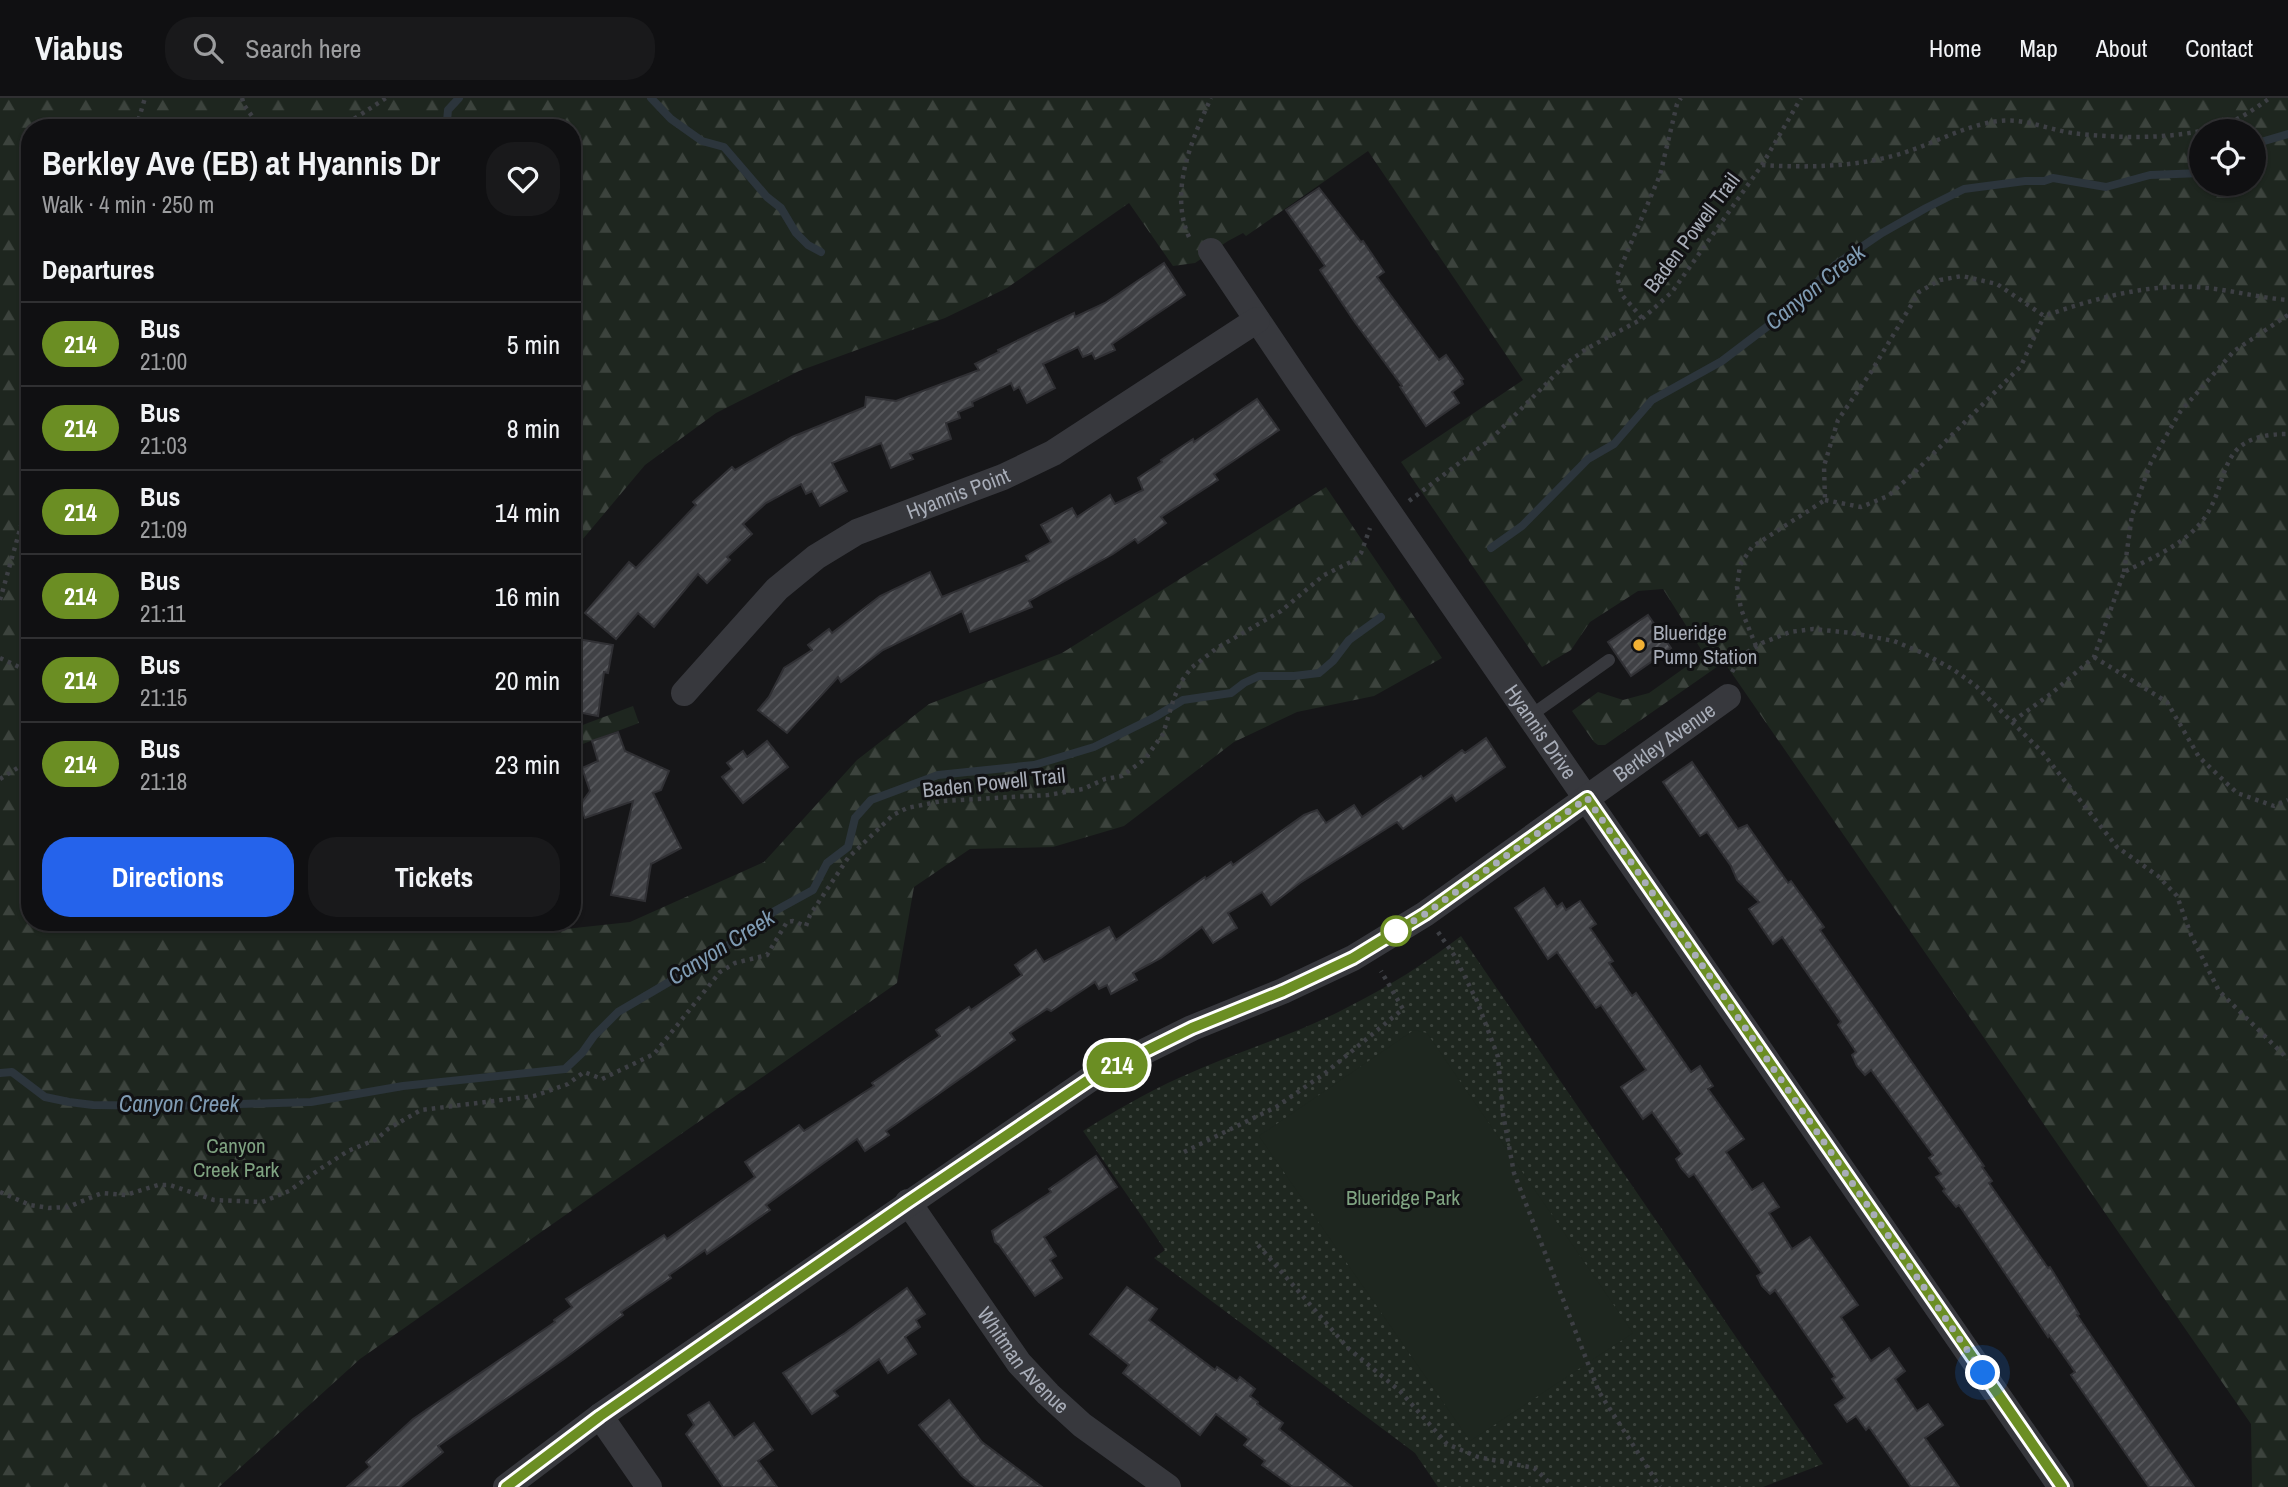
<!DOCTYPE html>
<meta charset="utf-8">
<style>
:root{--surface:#101012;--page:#19191b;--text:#f1f3f6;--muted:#9c9d9f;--line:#303032;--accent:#2563eb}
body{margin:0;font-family:"Archivo Narrow",sans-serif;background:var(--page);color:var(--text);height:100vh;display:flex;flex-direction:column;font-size:26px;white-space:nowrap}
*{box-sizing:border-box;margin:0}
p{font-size:23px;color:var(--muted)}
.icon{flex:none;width:38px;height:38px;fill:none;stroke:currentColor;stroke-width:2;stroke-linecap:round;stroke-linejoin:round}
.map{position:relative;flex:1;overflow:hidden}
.details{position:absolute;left:21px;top:21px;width:560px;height:812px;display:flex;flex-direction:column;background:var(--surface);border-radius:28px;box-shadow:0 2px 5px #0004,0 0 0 2px var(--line)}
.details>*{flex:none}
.badge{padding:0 14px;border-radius:23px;font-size:24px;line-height:46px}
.buttons{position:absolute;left:2189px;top:21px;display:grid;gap:14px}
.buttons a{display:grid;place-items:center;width:77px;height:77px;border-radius:50%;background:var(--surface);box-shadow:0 2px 5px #0004,0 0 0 2px var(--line);font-size:35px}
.you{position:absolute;width:35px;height:35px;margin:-18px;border:5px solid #fff;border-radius:50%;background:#1a73e8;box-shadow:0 0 0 10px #1a73e833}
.map>.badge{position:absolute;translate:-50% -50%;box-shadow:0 0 0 4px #fff}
h2{padding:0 21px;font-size:26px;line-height:63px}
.round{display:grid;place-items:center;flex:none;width:74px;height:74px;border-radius:28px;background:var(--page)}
.headline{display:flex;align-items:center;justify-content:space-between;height:119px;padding:0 21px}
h1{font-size:33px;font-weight:700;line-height:52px}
.cta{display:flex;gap:14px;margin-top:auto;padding:14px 21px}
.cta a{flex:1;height:80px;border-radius:28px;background:var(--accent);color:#fff;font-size:28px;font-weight:700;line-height:80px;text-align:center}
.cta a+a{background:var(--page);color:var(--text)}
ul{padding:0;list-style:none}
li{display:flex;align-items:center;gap:21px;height:84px;padding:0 21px;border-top:2px solid var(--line)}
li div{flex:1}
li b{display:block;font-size:26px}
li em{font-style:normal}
li .badge{min-width:77px;font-weight:700;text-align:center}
header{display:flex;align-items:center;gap:42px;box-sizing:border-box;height:98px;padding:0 35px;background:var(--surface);border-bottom:2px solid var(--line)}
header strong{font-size:33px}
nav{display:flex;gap:38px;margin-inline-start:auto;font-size:24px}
.search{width:490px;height:63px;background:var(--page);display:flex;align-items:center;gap:18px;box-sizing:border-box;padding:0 24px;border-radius:28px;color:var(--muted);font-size:26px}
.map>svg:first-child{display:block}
.grass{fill:url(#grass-dots)}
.forest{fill:url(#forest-firs);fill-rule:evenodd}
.garden{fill:#1e261f}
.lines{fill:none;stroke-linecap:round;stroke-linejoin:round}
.stream{stroke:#2c353c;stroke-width:8}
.building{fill:url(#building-hatch);stroke:#303034;stroke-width:2}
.path{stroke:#3d3f44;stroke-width:4.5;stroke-dasharray:3.5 5;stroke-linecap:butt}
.lane{stroke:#37383d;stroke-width:12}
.street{stroke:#37383d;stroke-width:26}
.line-casing{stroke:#fff;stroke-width:16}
.line{stroke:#6b8e23;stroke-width:10}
.walk{stroke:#a8adb8;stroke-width:7;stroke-dasharray:0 12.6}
.poi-dot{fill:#f2b134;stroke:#111113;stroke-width:2.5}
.stop-dot{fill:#fff;stroke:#6b8e23;stroke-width:3.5}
.labels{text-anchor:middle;stroke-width:6;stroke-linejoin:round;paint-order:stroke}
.street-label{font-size:21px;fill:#a8adb8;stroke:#111113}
.poi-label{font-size:21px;fill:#a8adb8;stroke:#111113;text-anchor:start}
.park-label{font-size:21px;fill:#7fa381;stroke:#111113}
.water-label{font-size:23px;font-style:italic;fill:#7f9bb3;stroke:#111113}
</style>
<header>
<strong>Viabus</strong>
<div class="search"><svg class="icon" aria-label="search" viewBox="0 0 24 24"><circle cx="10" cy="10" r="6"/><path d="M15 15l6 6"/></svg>Search here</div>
<nav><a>Home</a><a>Map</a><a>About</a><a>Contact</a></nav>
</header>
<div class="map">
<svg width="2288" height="1389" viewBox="0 0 2288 1389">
<defs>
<pattern id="grass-dots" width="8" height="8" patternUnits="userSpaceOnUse" patternTransform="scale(1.75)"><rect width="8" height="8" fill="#1e261f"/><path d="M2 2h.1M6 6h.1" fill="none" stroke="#3c433d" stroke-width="1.8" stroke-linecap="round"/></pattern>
<pattern id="forest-firs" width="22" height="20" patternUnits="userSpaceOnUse" patternTransform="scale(1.75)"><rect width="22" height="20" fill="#1e261f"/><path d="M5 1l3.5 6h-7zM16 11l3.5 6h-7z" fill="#3c433d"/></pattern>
<pattern id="building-hatch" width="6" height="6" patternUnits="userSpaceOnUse" patternTransform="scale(1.75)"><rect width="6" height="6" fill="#404145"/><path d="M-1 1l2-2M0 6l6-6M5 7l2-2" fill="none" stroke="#595a5e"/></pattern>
</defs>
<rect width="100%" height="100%" fill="#161618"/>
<!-- grass -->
<path class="grass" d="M1461 838 1823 1366 1763 1389H1438L1415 1355 1154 1160 1165 1152 1083 1033C1115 1013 1147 994 1181 979 1236 954 1295 937 1348 909 1388 889 1426 865 1461 838Z"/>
<!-- forest -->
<g class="forest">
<path d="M0 0H2288V1389H2252L2251 1326 1724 564 1605 647H1598L1594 644 1572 613 1598 594 1623 602 1649 595 1704 556 1663 491 1638 493 1590 524 1571 552 1542 569 1401 364 1523 282 1368 53 1246 138 1243 135 1228 143 1195 165 1173 168 1129 105 1007 190 945 220 799 273 716 315 645 367 572 454V30H30V824H547V833L630 824 764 764 857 662 929 606 1062 555 1326 389 1442 560 1374 598 1297 614 1234 644 1124 728 1053 749 970 751 914 789 897 885 360 1261 219 1389H0ZM2202 33H2254V86H2202Z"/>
<polygon points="633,608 639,625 572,650 572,631"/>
</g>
<!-- garden -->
<polygon class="garden" points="1414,932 1427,935 1633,1235 1470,1343 1259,1038"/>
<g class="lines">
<!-- stream -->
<g class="stream">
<polyline points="651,0 671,21 702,43 724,49 767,99 781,110 796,135 808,147 821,154"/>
<polyline points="439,30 447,23 448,12 459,0"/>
<polyline points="2254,46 2288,36"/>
<polyline points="1491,450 1522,428 1588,361 1614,346 1652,302 1722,263 1789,212 1835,167 1882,135 1926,110 1964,91 2025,83 2044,83 2053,80 2106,89 2150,77 2202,75"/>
<polyline points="0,975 12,974 45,999 69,1004 93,1007 173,1008 311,1004 403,988 565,971 582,955 594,938 618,914 715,857 773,814 813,792 827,765 848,749 855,720 871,702 938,677 1034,667 1094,649 1155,619 1183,602 1231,595 1244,585 1259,578 1294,578 1319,575 1333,563 1349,542 1381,519"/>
</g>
</g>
<!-- building -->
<g class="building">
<polygon points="1319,90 1361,144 1363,143 1384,174 1377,179 1439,262 1446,257 1463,281 1461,282 1463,286 1452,294 1459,305 1426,328 1400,289 1402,288 1354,223 1320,172 1325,168 1286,112"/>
<polygon points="1164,165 1185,197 1112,246 1115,252 1095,261 1092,255 1083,259 1078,249 1043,266 1055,290 1027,305 1019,289 1014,292 1011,285 972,304 973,308 958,314 960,320 946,325 951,341 910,356 913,361 891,370 881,345 832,365 847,393 820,408 812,393 806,396 801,386 766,405 743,426 752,436 727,459 730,462 707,485 698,476 654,529 638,515 616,541 585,515 629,464 636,470 696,407 693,404 732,369 735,372 792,339 865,309 866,299 896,303 979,272 975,266 999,254 998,252 1074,215 1075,219 1105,205"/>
<polygon points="1257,301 1279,332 1214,376 1218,382 1161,419 1166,425 1138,445 1135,441 1113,456 1029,503 1032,509 970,534 962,513 883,552 841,584 838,579 787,635 758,612 769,599 784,570 812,552 808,547 829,531 832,535 880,498 930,474 942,499 1029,463 1026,458 1051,444 1041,427 1072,410 1077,419 1110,397 1115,406 1143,392 1138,380 1162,364 1161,362 1193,341 1194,344"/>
<polygon points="1648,517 1671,550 1631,578 1608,544"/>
<polygon points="572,540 613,547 608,575 604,574 598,618 572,613"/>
<polygon points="618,634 625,653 669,673 661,692 653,695 681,750 651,766 645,803 611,797 633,703 585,720 580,707 590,693 582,670 598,663 592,643"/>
<polygon points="1486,640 1505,669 1456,703 1452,697 1403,731 1397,724 1300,785 1271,807 1262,794 1228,815 1237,830 1213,845 1202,829 1161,860 1133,875 1137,882 1111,896 1107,887 1099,891 1095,884 1051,913 1047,911 1010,935 1015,942 886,1033 889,1037 865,1053 857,1041 766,1107 770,1112 707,1156 705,1152 669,1177 671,1180 621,1214 623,1217 564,1261 438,1348 443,1354 400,1389 347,1389 370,1369 366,1364 413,1321 555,1224 554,1222 572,1209 566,1201 664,1137 667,1141 755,1079 745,1064 799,1027 804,1033 874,988 872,985 940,938 936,932 969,909 971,912 1022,877 1015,867 1036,852 1044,864 1109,829 1116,842 1205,779 1206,781 1231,764 1233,767 1304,717 1317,712 1326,725 1354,707 1362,719 1421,678 1423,681 1462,652 1465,655"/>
<polygon points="767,643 788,669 743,705 722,679 732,671 727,665 743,653 747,659"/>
<polygon points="1692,664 1738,731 1747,727 1788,785 1791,783 1824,829 1820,832 1984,1068 1982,1069 1992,1083 1989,1085 2048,1170 2050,1169 2079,1216 2077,1217 2194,1389 2149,1389 2071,1277 2075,1274 2049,1237 2048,1239 1959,1107 1956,1109 1943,1093 1945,1091 1936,1079 1941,1076 1929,1060 1933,1057 1871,972 1865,977 1857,968 1852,957 1856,954 1838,927 1841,924 1782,839 1773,846 1749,811 1759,804 1737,782 1731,768 1707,734 1700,738 1663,684"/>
<polygon points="1544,790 1557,809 1562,805 1566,812 1580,803 1596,826 1590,830 1613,863 1609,865 1632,898 1636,895 1691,974 1700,968 1713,988 1708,991 1744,1041 1726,1054 1752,1092 1763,1085 1779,1109 1769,1115 1792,1151 1810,1139 1837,1177 1858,1207 1841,1219 1871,1263 1889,1250 1905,1273 1895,1281 1917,1313 1928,1306 1943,1327 1925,1340 1959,1389 1911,1389 1869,1329 1866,1332 1856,1318 1847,1324 1835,1307 1845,1300 1832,1281 1835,1279 1775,1192 1770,1196 1762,1188 1757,1178 1762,1175 1694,1076 1689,1079 1681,1070 1676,1061 1682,1056 1652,1014 1643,1021 1621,989 1646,972 1601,907 1596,910 1557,854 1548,861 1515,810"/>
<polygon points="1096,1058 1117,1089 1044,1139 1056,1158 1050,1162 1062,1180 1035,1198 999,1147 995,1144 992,1133 1051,1094 1049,1091"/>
<polygon points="1127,1189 1157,1211 1149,1222 1215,1272 1217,1269 1237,1283 1240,1279 1255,1291 1250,1298 1258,1304 1257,1306 1283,1325 1279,1331 1352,1389 1293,1389 1262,1367 1265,1363 1244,1347 1249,1341 1216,1316 1200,1337 1123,1275 1129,1267 1090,1236"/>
<polygon points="907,1190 925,1216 916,1222 920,1229 905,1239 916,1256 888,1275 879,1261 834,1293 838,1298 812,1316 783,1275 845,1235"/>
<polygon points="949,1302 982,1344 1042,1389 976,1389 962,1378 919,1327"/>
<polygon points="709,1304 734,1340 754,1325 773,1352 758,1363 777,1389 723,1389 686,1336 694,1327 688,1317"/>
</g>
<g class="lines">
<!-- path -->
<g class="path">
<polyline points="242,0 244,7 259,28 267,30"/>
<polyline points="136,30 145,0"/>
<polyline points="340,30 386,0"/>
<path d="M1762 67C1809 70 1858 69 1903 55 1935 45 1966 27 1999 23 2025 20 2046 31 2072 35 2121 41 2194 43 2239 20 2249 15 2260 7 2270 0"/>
<path d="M1189 139C1169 94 1191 43 1211 0"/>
<polyline points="1642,220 1622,197 1617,178 1660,77 1677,6 1681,0"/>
<polyline points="1825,402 1861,409 1888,398 1915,374 2021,268 2044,218"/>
<polyline points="1409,403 1491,341 1567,265 1586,251 1642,221 1672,194 1762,67 1801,0"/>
<polyline points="2124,474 2132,417 2151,364 2180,314 2234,253 2288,217"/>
<polyline points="0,502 30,396"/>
<path d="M1756 548 1741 511 1737 489 1740 467 1752 449 1825 402 1824 368 1838 322 1871 274 1919 194 1940 182 1962 178 1997 186 2044 218C2097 200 2151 184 2208 190 2235 193 2261 200 2288 202"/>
<polyline points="2094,559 2167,604 2199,659 2237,695 2274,708 2288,702"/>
<polyline points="0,560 30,574"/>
<polyline points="1732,574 1741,558 1762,545 1790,534 1813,531 1852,535 1894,543 1925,556 1954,572 1976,588 2042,654 2117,749 2158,778 2177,798 2191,837 2219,893 2288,961"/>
<path d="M2013 623 2052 595 2094 559 2124 474C2148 462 2180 448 2198 428 2235 387 2209 336 2288 336"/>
<polyline points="0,681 30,662"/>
<polyline points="1438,834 1454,857 1477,903 1498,959 1503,1016 1514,1075 1599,1294 1660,1389"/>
<polyline points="1184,1054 1276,1009 1324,976 1403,911 1381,873"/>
<polyline points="0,1094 30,1107 49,1110 68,1109 102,1095 126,1097 158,1087 170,1087 214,1102 262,1104 289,1093 320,1071 348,1053 377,1041 388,1031 421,1012 534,998 568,986 584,974 602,981 654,956 720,874 735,865 767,857 787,824 793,823 806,828 810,817 848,760 893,717 907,710 942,703 1048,697 1083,691 1105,681 1122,678 1145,661 1163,636 1174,600 1181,584 1191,570 1217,550 1281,513 1324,477 1355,462 1361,455 1370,430"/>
<polyline points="1258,1147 1348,1250 1400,1293 1447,1346 1478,1359 1534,1370 1551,1386"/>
</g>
<!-- lane -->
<polyline class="lane" points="1530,618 1609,562"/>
<!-- street -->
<g class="street">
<path id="s1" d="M1211 153 1297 281 2061 1389"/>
<path id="s2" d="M684 595 777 491 816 459 857 434 1003 379 1053 355 1257 222"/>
<path id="s3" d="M908 1104 1019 1265 1048 1296 1082 1327 1168 1389"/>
<polyline points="600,1318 649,1389"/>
<path id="s4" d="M506 1389 600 1318 1093 979 1192 930 1283 893 1353 860 1425 816 1728 599"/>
</g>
</g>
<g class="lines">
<!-- line casing -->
<g class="line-casing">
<polyline id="line" points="506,1389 600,1318 908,1104 1093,979 1192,930 1283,893 1353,860 1425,816 1587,700 2062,1389"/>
</g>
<!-- line -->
<use href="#line" class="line"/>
<!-- walk -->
<polyline class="walk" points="1396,833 1389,838 1425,816 1587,700 1983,1275"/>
</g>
<!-- markers -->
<circle class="poi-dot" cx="1639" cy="547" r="7"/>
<circle class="stop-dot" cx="1396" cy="833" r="14"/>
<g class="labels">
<!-- street labels -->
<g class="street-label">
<text transform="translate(1692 135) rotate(-53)" y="7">Baden Powell Trail</text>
<text dy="7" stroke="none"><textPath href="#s2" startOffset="346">Hyannis Point</textPath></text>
<text dy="7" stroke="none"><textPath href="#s1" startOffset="583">Hyannis Drive</textPath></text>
<text dy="7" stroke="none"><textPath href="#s4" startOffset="1381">Berkley Avenue</textPath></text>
<text transform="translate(994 685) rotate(-6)" y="7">Baden Powell Trail</text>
<text dy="7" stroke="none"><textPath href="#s3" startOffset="196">Whitman Avenue</textPath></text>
</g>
<!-- poi labels -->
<g class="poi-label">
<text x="1653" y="542">Blueridge<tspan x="1653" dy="24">Pump Station</tspan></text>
</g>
<!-- park labels -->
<g class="park-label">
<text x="236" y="1055">Canyon<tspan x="236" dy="24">Creek Park</tspan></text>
<text x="1403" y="1107">Blueridge Park</text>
</g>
<!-- water labels -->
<g class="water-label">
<text transform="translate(1815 189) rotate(-39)" y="8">Canyon Creek</text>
<text transform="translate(721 849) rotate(-32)" y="8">Canyon Creek</text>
<text x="179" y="1014">Canyon Creek</text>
</g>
</g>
</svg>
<div class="buttons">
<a><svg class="icon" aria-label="locate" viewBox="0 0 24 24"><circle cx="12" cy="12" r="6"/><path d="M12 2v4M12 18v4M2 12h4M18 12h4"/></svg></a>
</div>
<div class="you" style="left:1983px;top:1275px"></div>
<b class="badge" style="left:1117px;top:967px;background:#6b8e23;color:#fff">214</b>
<section class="details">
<div class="headline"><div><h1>Berkley Ave (EB) at Hyannis Dr</h1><p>Walk · 4 min · 250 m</p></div><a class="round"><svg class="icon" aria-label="heart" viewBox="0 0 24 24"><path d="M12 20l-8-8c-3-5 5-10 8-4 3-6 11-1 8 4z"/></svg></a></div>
<h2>Departures</h2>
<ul>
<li><span class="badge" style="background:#6b8e23;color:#fff">214</span><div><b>Bus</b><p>21:00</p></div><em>5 min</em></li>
<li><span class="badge" style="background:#6b8e23;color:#fff">214</span><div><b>Bus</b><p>21:03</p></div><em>8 min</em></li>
<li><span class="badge" style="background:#6b8e23;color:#fff">214</span><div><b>Bus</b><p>21:09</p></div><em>14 min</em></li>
<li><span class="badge" style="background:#6b8e23;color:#fff">214</span><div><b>Bus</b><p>21:11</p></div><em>16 min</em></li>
<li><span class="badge" style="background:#6b8e23;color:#fff">214</span><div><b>Bus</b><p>21:15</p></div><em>20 min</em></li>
<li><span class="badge" style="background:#6b8e23;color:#fff">214</span><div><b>Bus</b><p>21:18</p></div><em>23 min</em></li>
</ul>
<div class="cta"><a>Directions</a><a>Tickets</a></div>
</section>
</div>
